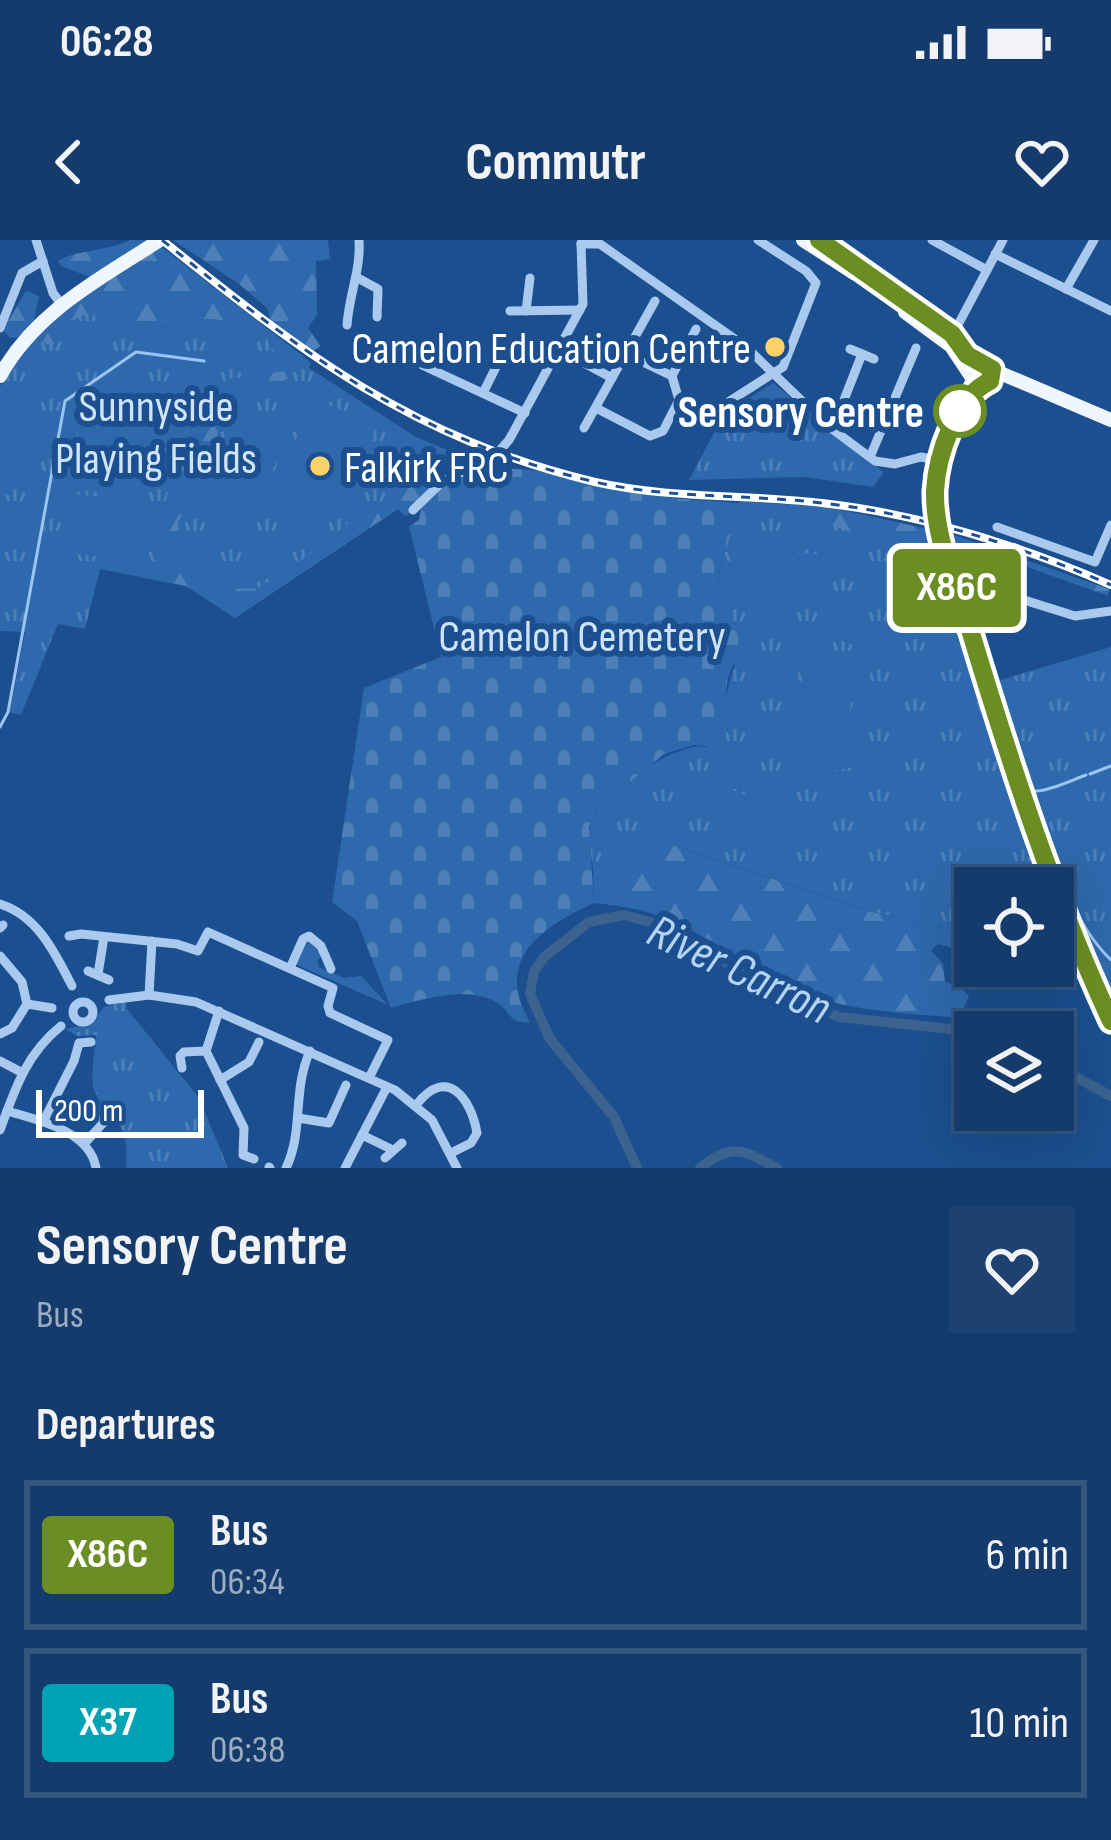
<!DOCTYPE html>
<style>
:root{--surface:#143b6b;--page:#1d4271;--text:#f1f3f6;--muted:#9dadc1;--line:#33557e}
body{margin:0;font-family:"Sofia Sans Condensed",sans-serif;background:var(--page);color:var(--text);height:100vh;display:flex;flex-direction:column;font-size:45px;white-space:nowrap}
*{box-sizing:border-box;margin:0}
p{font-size:39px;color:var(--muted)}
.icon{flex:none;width:66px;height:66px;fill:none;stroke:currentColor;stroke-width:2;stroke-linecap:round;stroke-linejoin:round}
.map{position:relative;height:928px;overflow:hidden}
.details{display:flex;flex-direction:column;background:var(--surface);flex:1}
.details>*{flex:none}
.badge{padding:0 24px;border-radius:9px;font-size:42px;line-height:78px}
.controls{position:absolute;left:954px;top:627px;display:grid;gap:24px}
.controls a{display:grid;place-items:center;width:120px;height:120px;border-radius:0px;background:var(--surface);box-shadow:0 12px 48px #0002,0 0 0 3px var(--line);font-size:60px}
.scale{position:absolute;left:36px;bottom:30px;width:168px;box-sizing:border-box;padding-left:12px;border:6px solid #fff;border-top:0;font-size:33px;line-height:42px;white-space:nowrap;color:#fff;-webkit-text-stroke:9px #1b4f8f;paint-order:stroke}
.map>.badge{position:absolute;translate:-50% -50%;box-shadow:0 0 0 6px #fff}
h2{padding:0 36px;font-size:45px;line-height:108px}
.round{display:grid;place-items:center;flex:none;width:126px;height:126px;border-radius:0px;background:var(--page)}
.overview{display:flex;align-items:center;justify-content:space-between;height:204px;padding:0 36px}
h1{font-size:57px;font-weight:700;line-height:90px}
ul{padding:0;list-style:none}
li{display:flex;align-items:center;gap:36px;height:150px;margin:0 24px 18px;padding:0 12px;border:6px solid var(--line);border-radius:0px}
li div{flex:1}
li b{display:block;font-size:45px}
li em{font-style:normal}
li .badge{min-width:132px;font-weight:700;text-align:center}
.status{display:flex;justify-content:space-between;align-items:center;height:84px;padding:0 60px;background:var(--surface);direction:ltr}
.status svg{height:33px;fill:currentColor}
header{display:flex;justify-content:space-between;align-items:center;height:156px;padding:0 36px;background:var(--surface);font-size:54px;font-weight:700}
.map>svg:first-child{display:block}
.grass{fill:url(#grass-tufts)}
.forest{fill:url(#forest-firs)}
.cemetery{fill:url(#cemetery-stones)}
.pitch{fill:#2e69ad;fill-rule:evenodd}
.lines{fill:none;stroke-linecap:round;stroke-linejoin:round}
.stream{stroke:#9cc4f0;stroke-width:3}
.river{stroke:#3c6290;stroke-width:10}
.minor{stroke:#a9c9ee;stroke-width:9}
.major{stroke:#f0f6ff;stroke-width:14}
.rail-casing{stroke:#fff;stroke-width:8}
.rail{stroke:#1b4f8f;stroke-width:3;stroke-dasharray:9;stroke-linecap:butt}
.line-casing{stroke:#fff;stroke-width:27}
.line{stroke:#6b8e23;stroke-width:18}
.poi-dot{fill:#ffd166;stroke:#1b4f8f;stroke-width:4.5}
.stop-dot{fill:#fff;stroke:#6b8e23;stroke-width:6}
.labels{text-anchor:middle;stroke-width:12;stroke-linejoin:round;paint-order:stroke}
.poi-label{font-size:45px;fill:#fff;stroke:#1b4f8f;text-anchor:end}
.park-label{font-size:45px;fill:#cfe3fa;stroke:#1b4f8f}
.stop-label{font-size:45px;font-weight:bold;fill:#fff;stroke:#1b4f8f;text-anchor:end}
.water-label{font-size:48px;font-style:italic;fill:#b5d3f5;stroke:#1b4f8f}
</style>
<div class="status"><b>06:28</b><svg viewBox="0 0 49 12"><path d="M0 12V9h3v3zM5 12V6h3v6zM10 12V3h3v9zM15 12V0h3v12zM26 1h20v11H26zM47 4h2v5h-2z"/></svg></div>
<header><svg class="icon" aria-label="back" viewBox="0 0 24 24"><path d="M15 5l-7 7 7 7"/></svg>Commutr<svg class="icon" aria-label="heart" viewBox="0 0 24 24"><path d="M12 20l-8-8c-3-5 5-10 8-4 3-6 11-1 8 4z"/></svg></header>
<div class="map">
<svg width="1111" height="928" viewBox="0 0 1111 928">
<defs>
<pattern id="grass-tufts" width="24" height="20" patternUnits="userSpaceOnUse" patternTransform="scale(3)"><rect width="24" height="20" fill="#2e69ad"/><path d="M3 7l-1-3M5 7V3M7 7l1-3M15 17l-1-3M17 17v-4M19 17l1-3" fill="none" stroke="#4d80b9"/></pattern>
<pattern id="forest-firs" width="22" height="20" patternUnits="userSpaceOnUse" patternTransform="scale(3)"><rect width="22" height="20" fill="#2e69ad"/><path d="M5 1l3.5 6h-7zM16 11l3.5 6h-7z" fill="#4d80b9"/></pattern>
<pattern id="cemetery-stones" width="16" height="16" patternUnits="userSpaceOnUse" patternTransform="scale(3)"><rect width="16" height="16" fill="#2e69ad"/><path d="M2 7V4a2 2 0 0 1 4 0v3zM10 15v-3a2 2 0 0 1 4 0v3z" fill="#4d80b9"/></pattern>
</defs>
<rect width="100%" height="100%" fill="#1b4f8f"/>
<!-- grass -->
<g class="grass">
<polygon points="160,6 311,123 309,128 416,197 469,219 467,224 438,214 431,225 443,241 406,276 398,269 235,378 186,346 100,329 85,389 58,384 21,475 10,472 25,392 0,391 0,146 44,86"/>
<polygon points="773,143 884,232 873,247 805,237 689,240 716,189 718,178"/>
<path d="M738 263 807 268 919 296 935 294 1047 648H975V696L865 670 674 605 593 628C591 611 585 588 596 572 612 547 677 501 706 507L728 491C717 456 739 425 743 390 694 362 732 304 738 263Z"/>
<polygon points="1111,407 1111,767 1068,672 990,443"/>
<polygon points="306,700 313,701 322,715 317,721 319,727 344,738 361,736 388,765 295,724"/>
<path d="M126 761 127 769 199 858 228 928H126C130 873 113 893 95 852 89 840 95 810 96 795L77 796 65 789 91 784 104 767Z"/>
</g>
<!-- forest -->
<g class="forest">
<path d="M130 0H149L90 37 61 26 58 21C74 10 106 12 130 0Z"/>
<polygon points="173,0 328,0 330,19 316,21 317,75 308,88 321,106 311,112 270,79 267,68 239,44"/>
<path d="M160 6 304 117 301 122 289 125 279 119 264 94C219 73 194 78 147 82 128 83 118 79 99 86L93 71 69 82 66 97 55 104H46L40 97 62 70Z"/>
<polygon points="26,51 39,56 34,81 17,98 9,97 3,90"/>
<path d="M285 131 288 139 233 159 178 283 181 322 172 327 156 324C153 269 193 180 228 139Z"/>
<polygon points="431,225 443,241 406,276 398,269 235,378 186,346 139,337 140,331 157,334 182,330 220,349 258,348 297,324 359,274 396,255 406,237"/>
<path d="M741 261 829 267 932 290 926 301 938 312 942 327 938 333 925 313C864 301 808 268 744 275L735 266Z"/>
<polygon points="948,293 1109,349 1108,356 1016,323 1010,327 994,316 975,316 951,303"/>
<path d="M673 605 864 670 975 696V714L938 704 931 710 943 724 945 742 960 747 969 756 959 778C909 773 852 772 804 753 761 736 724 706 683 686 654 671 625 666 594 663L593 628Z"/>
</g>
<!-- cemetery -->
<path class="cemetery" d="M483 227 534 230 670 258 738 263C730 322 693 347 748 395 747 411 737 417 731 430 721 453 729 477 726 500L717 507 694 505 664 514 597 569 589 587 594 663C541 687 493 720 530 782 509 784 512 774 499 764 471 744 419 760 391 768L357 681 332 662 364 448 441 417 409 286 419 280 422 264 449 241Z"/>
<!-- pitch -->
<g class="pitch">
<polygon points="83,153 136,159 125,255 71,249"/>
<polygon points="316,158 376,188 323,293 264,264"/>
<polygon points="142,162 184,170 174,240 132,232"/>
<polygon points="0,164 40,181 10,256 0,252"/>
<polygon points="238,168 290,194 246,284 193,258"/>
<polygon points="66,253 153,263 146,322 59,312"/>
<polygon points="734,309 821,314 819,357 732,353"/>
<polygon points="45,312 79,318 72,360 37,354"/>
<path d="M825 388 852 393 873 417 854 527C789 542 776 521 787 459 790 441 791 418 802 404 808 395 815 392 825 388ZM830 396 855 406 862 419 863 431 848 507 837 520H811L792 509C786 492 796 428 805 411 811 401 819 398 830 396Z"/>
<polygon points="808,417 858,425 843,509 794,501"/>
<polygon points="725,547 806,579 788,626 707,595"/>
</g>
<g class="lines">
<!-- stream -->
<g class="stream">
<polyline points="0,487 8,472 65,161 136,112 204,121"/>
<polyline points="1090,534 1111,526"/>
<path d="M1086 535C1072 540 1047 552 1034 551 1047 605 1071 682 1111 720"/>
</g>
<!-- river -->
<g class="river">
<polyline points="1053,825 1111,856"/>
<polyline points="637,928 614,877 550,799 530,754 534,731 544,717 589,682 624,675 654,683 682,695 753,739 839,777 979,792"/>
<path d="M700 928C733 902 743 910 777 928"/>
</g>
<!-- minor -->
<g class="minor">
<polyline points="36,0 53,53 61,64"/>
<polyline points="932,0 987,30"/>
<polyline points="581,4 600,4 746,107 828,186 875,221 895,224 921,217 942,221"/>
<polyline points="995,14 1111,71"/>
<polyline points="356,37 378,49 377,77"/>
<polyline points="1066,49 1094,0"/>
<polyline points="510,71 580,70"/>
<polyline points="526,71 530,38"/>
<polyline points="959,83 1003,0"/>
<path d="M347 85C349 55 361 30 359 0"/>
<polyline points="0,88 22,33 43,21"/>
<polyline points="558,109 612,138"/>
<polyline points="850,109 874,119"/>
<polyline points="422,125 525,173"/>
<polyline points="672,136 696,89"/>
<polyline points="483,153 498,123 491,120"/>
<polyline points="679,160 705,175 711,173 783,127 816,43 806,31 758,0"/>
<polyline points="596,168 650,196 663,191 679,160 672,136 626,114"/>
<polyline points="828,186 842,165 862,114"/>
<polyline points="584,188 655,61"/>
<polyline points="870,217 916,108"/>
<polyline points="413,270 443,241 494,217 509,200 583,64 581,3"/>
<polyline points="997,287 1095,322 1111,285"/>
<polyline points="963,367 1005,354 1075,376 1111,371"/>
<path d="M0 664C38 676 55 713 72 746"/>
<polyline points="0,688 3,685"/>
<polyline points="69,696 81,694 177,704 198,711 208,692 333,748 328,766 330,773 388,800 369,838"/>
<polyline points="0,716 22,742 27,764 12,788 0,794"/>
<polyline points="290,728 303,699 309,696 321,706 331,729"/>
<polyline points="88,731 109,740"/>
<polyline points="98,734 104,697"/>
<polyline points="149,755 152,701"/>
<polyline points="109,760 149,755 196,762 395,850 432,880 457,928"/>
<circle cx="83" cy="772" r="10"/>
<polyline points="27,764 52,768"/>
<polyline points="219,771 206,811 244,888 243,915 254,919"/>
<polyline points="0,821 21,832"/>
<polyline points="182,828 180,816 184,812 206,811"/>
<polyline points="220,840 249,822 259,802"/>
<path d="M417 864C447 826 471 858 477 893L471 903 451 913"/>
<path d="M7 871C38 880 90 891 96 928"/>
<polyline points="298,878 329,883 346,845"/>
<polyline points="43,882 74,821 79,803 91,802"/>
<path d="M0 890C15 849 26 814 61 786"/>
<polyline points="362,895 391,909"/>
<polyline points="84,904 104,882 100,868"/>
<polyline points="385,918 402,903"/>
<polyline points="269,927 270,928"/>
<path d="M286 928C304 891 292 851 310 811"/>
<polyline points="345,928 387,847"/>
</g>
<!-- major -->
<g class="major">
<polyline points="803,0 854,33"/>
<polyline points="820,0 952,94 967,115 979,124 1111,180"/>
<polyline points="905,72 951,106 973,139 983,144"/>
<path d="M0 136C36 71 100 39 160 0"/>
<path d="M973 139C959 174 937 213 936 252 934 301 959 356 974 402 1013 531 1054 660 1111 781"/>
</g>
<!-- rail casing -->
<g class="rail-casing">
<path id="rail" d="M162 0C305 115 412 198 595 242 670 259 746 254 822 263 920 274 1021 306 1111 345"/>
</g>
<!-- rail -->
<use href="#rail" class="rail"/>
</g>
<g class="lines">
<!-- line casing -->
<g class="line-casing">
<path id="line" d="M819 0 952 94 967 115 992 129 990 141C956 157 937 215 935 251 934 298 957 349 971 393 1011 525 1053 656 1111 781"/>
</g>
<!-- line -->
<use href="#line" class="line"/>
</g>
<!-- markers -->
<g class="poi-dot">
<circle cx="775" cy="107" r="12"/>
<circle cx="320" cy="226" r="12"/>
</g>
<circle class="stop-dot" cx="960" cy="171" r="24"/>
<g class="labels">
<!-- poi labels -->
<g class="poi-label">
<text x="751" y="123">Camelon Education Centre</text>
<text x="344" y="242" text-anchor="start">Falkirk FRC</text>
</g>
<!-- park labels -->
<g class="park-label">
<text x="156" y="181">Sunnyside<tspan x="156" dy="52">Playing Fields</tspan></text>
<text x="582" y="411">Camelon Cemetery</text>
</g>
<!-- stop labels -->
<g class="stop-label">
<text x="924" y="187">Sensory Centre</text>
</g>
<!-- water labels -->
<g class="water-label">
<text transform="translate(740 728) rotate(25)" y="17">River Carron</text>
</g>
</g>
</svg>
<div class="controls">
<a><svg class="icon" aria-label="locate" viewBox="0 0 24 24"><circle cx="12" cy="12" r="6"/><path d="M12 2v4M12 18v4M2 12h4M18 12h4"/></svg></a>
<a><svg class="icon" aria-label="layers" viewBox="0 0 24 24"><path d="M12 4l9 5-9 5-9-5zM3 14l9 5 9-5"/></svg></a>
</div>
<div class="scale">200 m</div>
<b class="badge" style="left:957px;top:348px;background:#6b8e23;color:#fff">X86C</b>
</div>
<section class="details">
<div class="overview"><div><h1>Sensory Centre</h1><p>Bus</p></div><a class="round"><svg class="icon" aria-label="heart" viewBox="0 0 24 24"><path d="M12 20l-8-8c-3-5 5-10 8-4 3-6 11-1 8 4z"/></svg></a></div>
<h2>Departures</h2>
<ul>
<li><span class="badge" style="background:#6b8e23;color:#fff">X86C</span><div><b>Bus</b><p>06:34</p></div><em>6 min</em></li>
<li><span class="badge" style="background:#00a3b4;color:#fff">X37</span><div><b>Bus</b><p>06:38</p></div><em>10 min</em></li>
</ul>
</section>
